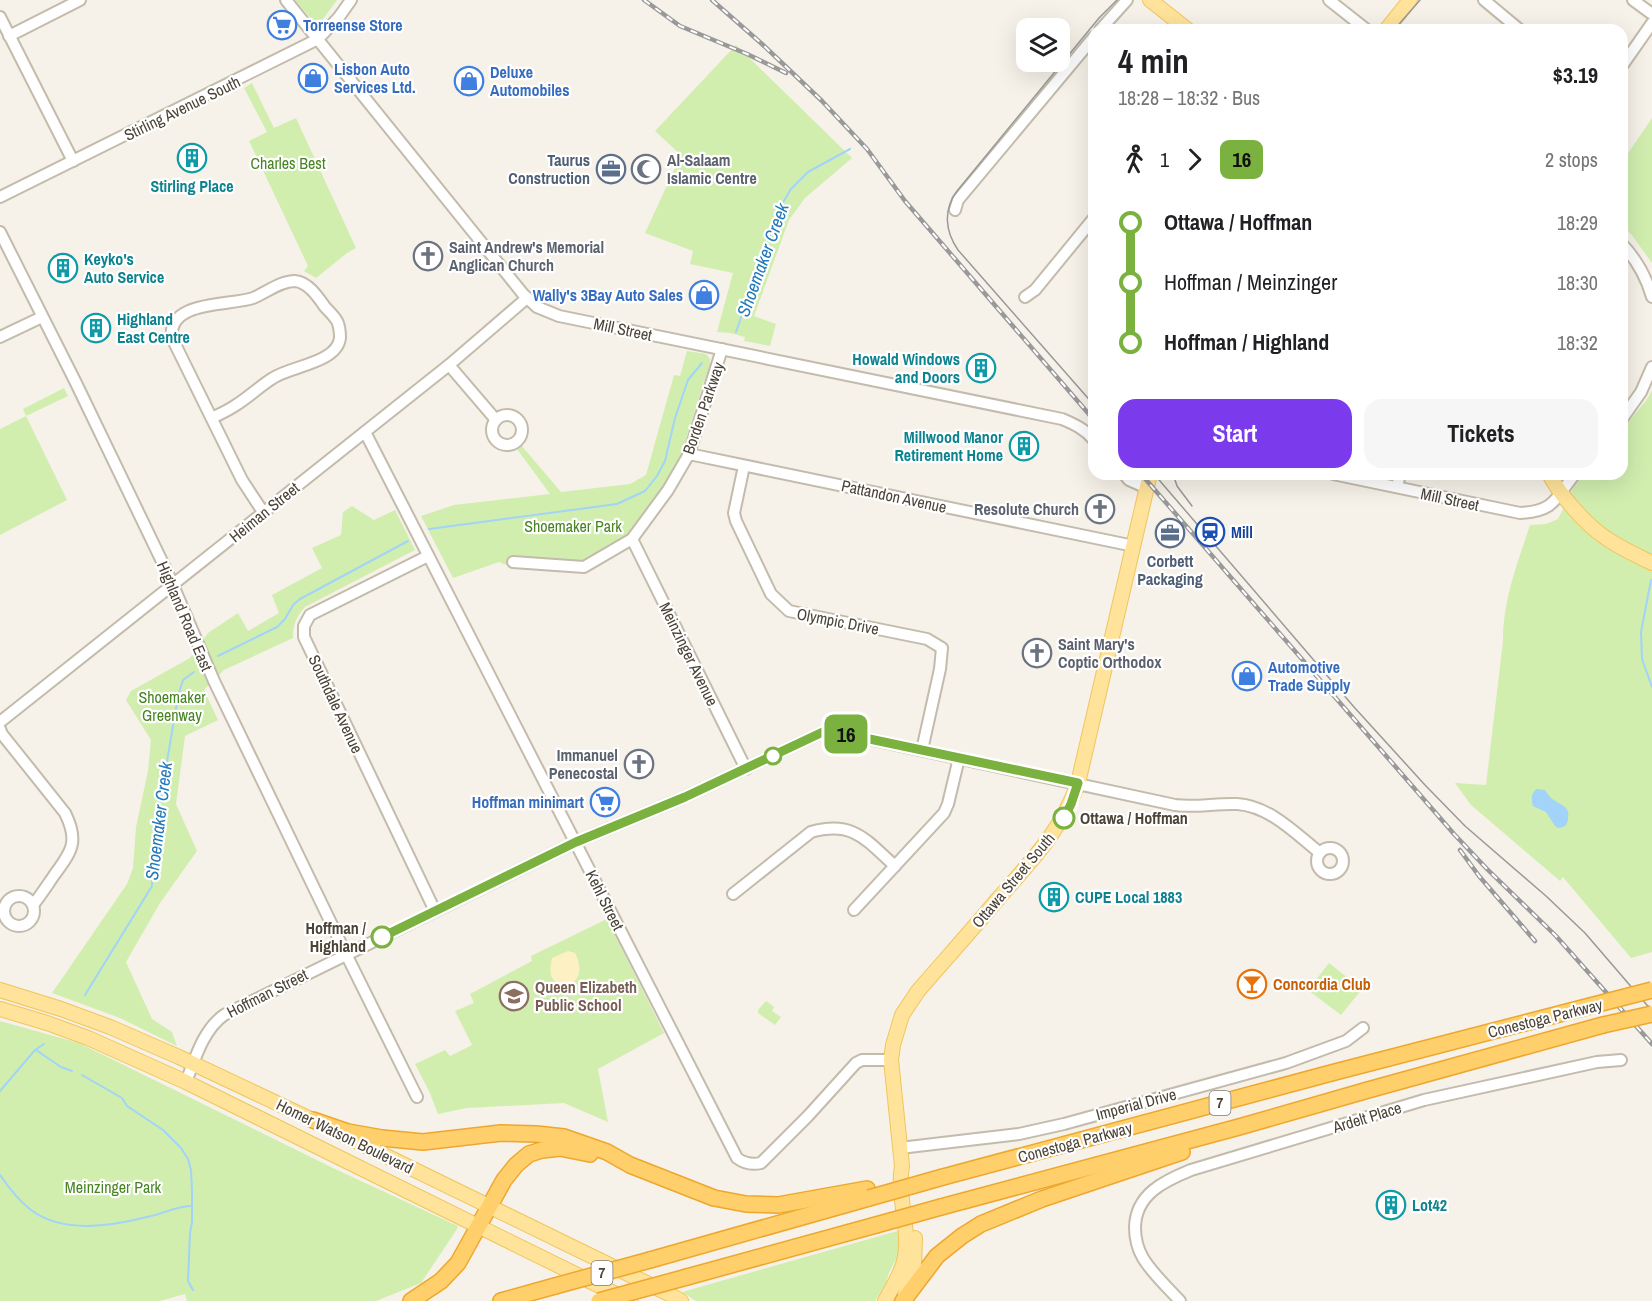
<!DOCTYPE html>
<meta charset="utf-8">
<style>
:root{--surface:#fff;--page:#f6f6f6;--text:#202124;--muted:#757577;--accent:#7c3aed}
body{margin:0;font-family:"Archivo Narrow",sans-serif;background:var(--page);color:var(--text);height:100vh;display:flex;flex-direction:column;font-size:22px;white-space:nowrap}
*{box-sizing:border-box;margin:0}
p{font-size:20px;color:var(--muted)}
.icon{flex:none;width:33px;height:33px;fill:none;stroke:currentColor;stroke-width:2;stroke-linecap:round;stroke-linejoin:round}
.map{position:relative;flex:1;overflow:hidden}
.sheet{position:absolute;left:1088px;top:24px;width:540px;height:456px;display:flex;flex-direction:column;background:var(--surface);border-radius:18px;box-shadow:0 6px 24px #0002}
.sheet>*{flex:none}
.badge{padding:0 12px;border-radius:9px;font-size:21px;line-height:39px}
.tools{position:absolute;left:1016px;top:18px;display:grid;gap:12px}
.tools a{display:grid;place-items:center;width:54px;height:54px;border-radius:12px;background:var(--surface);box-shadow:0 6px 24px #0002;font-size:30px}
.map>.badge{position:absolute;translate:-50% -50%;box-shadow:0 0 0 3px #fff}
.legs{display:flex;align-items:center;gap:9px;height:66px;padding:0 30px;font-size:20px}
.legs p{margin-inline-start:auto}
.summary{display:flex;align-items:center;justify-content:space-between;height:102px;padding:0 30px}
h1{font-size:33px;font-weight:700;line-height:45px}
.action{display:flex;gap:12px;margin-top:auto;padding:12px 30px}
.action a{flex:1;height:69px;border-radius:18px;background:var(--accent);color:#fff;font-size:24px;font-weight:700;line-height:69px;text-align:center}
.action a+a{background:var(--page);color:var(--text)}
ul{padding:0 30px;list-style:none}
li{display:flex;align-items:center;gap:21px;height:60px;font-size:22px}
li i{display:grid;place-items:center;width:9px;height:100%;margin:0 8px;background:currentColor}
li i::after{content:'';width:15px;height:15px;margin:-8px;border:4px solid;border-radius:50%;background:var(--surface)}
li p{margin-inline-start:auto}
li:first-child i{background:linear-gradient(#0000 50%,currentColor 0)}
li:last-child i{background:linear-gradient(currentColor 50%,#0000 0)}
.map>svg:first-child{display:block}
.green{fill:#d1eeaf}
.sand{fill:#fdf1c3}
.water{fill:#a1d4f8}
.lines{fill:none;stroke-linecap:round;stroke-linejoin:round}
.stream{stroke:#a1d4f8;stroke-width:2}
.minor-casing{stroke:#c3bbab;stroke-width:14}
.major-casing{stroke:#f0c55d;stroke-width:16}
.highway-casing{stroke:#eea72c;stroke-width:18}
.minor{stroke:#fff;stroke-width:10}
.major{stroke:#ffe39a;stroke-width:14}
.highway{stroke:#ffcf6c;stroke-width:15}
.tram{stroke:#999;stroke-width:1.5}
.rail-casing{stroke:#999;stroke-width:4.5}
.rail{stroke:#fff;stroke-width:2;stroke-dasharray:7;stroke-linecap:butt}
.highway-bridge-casing{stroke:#eea72c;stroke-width:18;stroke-linecap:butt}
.highway-bridge{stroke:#ffcf6c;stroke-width:15}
.line-1-casing{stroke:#fff;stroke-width:14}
.line-1{stroke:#7ab13f;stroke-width:9}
.stop-1-dot{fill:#fff;stroke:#7ab13f;stroke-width:3}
.labels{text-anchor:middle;stroke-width:4.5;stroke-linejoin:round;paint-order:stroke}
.shield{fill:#fff;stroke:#817b72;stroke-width:1.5}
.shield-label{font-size:15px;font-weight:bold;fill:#4b4336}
.shop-label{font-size:16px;font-weight:bold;fill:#366cbe;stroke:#fff;text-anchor:start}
.street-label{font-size:16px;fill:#4b4336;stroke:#fff}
.service-label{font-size:16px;font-weight:bold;fill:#4e5e75;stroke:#fff;text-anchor:end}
.worship-label{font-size:16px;font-weight:bold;fill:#5b616d;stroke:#fff;text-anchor:start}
.park-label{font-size:16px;fill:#478422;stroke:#fff}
.culture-label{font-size:16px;font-weight:bold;fill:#0d838f;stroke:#fff;text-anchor:start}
.transit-label{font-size:16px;font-weight:bold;fill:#164399;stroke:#fff;text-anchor:start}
.stop-label{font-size:16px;font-weight:bold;fill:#4b4336;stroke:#fff;text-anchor:start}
.food-label{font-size:16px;font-weight:bold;fill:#c56008;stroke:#fff;text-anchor:start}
.education-label{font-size:16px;font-weight:bold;fill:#785e54;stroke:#fff;text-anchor:start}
.water-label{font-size:18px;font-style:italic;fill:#227abb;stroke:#fff}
</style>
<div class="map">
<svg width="1652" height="1301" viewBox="0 0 1652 1301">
<rect width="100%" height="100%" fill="#f6f2e9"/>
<!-- green -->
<g class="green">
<polygon points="295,0 337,0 320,23 314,22"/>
<polygon points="736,45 852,158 805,198 789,220 754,316 776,324 770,346 744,341 745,337 730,333 717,332 733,273 690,264 693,251 645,233 681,155 655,131"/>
<polygon points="252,83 274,128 296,118 356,248 347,253 316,278 304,271 308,266 249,141 267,132 244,88"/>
<polygon points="1652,118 1652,263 1631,234 1622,226 1622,162"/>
<polygon points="687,351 706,354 710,359 710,369 703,384 680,461 662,494 631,532 584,561 515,559 511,567 499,562 453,578 421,516 454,505 550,494 517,449 521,445 561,492 630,484 646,475 674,375 680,376"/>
<polygon points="64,388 68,396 26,416 67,500 0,535 0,429 26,416 23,409"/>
<path d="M1652 390V952L1631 958 1563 877 1560 881 1471 805 1455 783 1486 785 1503 641C1503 600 1517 565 1530 525L1546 524 1558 519 1575 485 1585 474H1622V430L1648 398Z"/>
<path d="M352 506 374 520 395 510 415 550 305 607C296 617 293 625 293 638L224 670 204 690 218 720 185 736 176 804 197 851 160 903 126 962 152 1019 172 1032 177 1046 120 1018 52 993 127 884 133 868 136 827 148 771 151 740 126 700 131 691 190 658 208 633 238 613 248 631 279 613 272 595 322 568 312 548 341 535 343 512Z"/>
<polygon points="607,919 664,1033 598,1069 608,1122 564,1103 467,1108 438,1114 429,1091 415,1064 445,1050 450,1056 472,1045 455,1011 474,1003 470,994 532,961 531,956"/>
<polygon points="1329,963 1362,989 1341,1015 1308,990"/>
<polygon points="766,1001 774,1007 772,1011 781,1017 775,1025 758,1013 758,1010"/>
<polygon points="0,1021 79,1043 333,1168 458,1226 457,1229 421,1283 376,1301 187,1301 185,1294 160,1301 0,1301"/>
<polygon points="901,1230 900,1251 889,1273 886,1283 875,1301 696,1301 682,1292"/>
</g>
<!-- sand -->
<path class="sand" d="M568 951 575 953C582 966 582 983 564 986 549 982 549 972 552 958Z"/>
<!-- water -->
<path class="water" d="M1537 789 1545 790C1547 793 1549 796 1551 798 1559 805 1571 805 1568 819 1567 826 1565 827 1558 828L1555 826 1546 812 1533 806C1531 799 1531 793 1537 789Z"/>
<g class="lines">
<!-- stream -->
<g class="stream">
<polyline points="736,332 779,209 791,189 808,172 850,149"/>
<polyline points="429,529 617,504 645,491 657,476 665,461 675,418 688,380 702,363"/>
<polyline points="1651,580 1641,632 1642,659 1652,687"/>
<polyline points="218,656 277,627 285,619 293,605 300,599 408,541"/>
<polyline points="85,995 152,886 152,865 159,849 157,821 178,696 183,680 194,672"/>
<polyline points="36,1050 61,1067 72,1071"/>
<polyline points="82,1075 122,1098 127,1106 163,1130 181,1148 188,1159 191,1170 192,1191 192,1222 190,1233 188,1281 193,1290"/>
<polyline points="0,1091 35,1050 44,1044"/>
<path d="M0 1175C9 1188 18 1200 31 1210 63 1234 111 1226 147 1217 163 1214 176 1206 192 1206"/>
</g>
<!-- minor casing -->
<g class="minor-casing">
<g id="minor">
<path d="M286 0 523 294 537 307 559 316 1062 419C1074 424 1085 429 1094 440"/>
<polyline points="1329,0 1367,30"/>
<polyline points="1484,0 1520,30"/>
<polyline points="1633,0 1652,14"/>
<polyline points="0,17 73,161"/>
<polyline points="1100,30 1127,0"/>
<polyline points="9,36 80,0"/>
<polyline points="1622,66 1652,23"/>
<polyline points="0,197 318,39 339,17 351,0"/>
<polyline points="955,210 958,200 1094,37"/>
<polyline points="0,232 76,383 169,576 214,681 346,954 417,1097"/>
<path d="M1622 244C1637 260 1646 276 1652 297"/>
<polyline points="1025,297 1035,290 1094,218"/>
<polyline points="0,337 42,317"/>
<polyline points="449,365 496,420"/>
<circle cx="507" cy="430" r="15"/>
<path d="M212 418C220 414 229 410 236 405 249 397 260 386 273 378 291 366 337 363 340 338 340 332 340 327 337 321 334 316 329 311 325 307 318 297 308 282 295 281 280 281 266 293 253 298 230 306 167 300 172 338L242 480 263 512"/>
<polyline points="1622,419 1641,392 1652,367"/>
<path d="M365 432 737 1158C745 1164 752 1165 761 1163L808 1116 856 1063 862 1060H891"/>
<polyline points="689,454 1134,546"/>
<polyline points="744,466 734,513 736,521 771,594 789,611 927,639 942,648 940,669 922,750"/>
<polyline points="1124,474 1129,480 1147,488"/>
<path d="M1333 474 1520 513C1556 511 1555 498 1575 474"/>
<polyline points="1397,487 1400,474"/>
<polyline points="632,539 746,769"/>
<polyline points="428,556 310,615 304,626 304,637 435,911"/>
<polyline points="513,562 584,567 632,539 668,490 689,454 722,349"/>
<polyline points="0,722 449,365 527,298"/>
<path d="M0 729 2 734 65 813C79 841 72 851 55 874 48 884 41 895 33 905"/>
<circle cx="1330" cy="861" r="13"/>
<path d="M733 894 811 832C853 820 866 840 895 866"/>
<circle cx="19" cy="911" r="15"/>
<polyline points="854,910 944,813 948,804 959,758"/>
<path d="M186 1082C195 1059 203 1030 224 1015L576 842 685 797 827 730 1175 805C1196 808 1216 803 1237 804 1270 806 1296 834 1320 853"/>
<polyline points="900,1148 1019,1134 1064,1124 1286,1063 1346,1041 1363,1028"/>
<path d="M1180 1301C1169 1289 1151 1272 1143 1258 1137 1248 1135 1238 1135 1227 1136 1194 1164 1181 1191 1170L1424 1100 1597 1062 1621 1060"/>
</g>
</g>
<!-- major casing -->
<g class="major-casing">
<g id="major">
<polyline points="1150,0 1188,30"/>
<polyline points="1386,30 1410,0"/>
<path d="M1549 474C1560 495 1586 525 1606 538 1620 548 1636 555 1652 563"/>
<polyline points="0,990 61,1009 110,1027 179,1057 321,1124"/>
<polyline points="0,1009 47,1023 88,1038 186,1082 630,1301"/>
<polyline points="339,1133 671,1295 681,1301"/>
<polyline points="905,1295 914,1267 915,1238"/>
<path d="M885 1301C894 1284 905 1268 906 1249 908 1222 897 1193 902 1166L891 1060 893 1045 902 1015 918 991C944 961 971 931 997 900 1030 862 1061 832 1078 783L1150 474"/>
</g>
</g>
<!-- highway casing -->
<g class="highway-casing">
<g id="highway">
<polyline points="313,1120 348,1132 382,1138 423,1142 501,1133 536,1134 564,1137 607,1152 630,1165 714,1198 746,1204 778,1205 867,1189"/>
<polyline points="943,1177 1335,1072 1590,1006"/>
<polyline points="941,1207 1239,1127 1368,1090 1603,1025"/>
<polyline points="650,1260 869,1198"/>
<polyline points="687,1277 876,1225"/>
<polyline points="411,1301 441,1281 458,1263 504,1180 516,1165 529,1154 542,1150 560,1148 590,1154"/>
<polyline points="501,1301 555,1286"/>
<polyline points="903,1301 937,1256 962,1236 981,1224 1042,1199 1182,1152"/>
</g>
</g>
<!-- minor -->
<use href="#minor" class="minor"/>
<!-- major -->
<use href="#major" class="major"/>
<!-- highway -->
<use href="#highway" class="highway"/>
<!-- tram -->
<g class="tram">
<polyline points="1394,30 1420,0"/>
<path d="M1094 405 958 250C945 231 943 210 957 191L1099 18 1117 0"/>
<polyline points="1154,474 1354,707 1425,785 1465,826 1546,896 1585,933 1652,1011"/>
<polyline points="1173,474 1177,486 1192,506"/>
</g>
<!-- rail casing -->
<g class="rail-casing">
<g id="rail">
<polyline points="644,0 680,26 747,54 786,73"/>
<polyline points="712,0 762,44 822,101 867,149 905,201 1094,420"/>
<polyline points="1141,474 1454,834 1487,869 1556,936 1652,1044"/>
<polyline points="1460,850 1479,876 1535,941"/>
</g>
</g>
<!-- rail -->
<use href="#rail" class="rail"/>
<!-- highway-bridge casing -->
<g class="highway-bridge-casing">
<g id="highway-bridge">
<polyline points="1590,1006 1652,990"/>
<polyline points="1603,1025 1652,1014"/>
<polyline points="869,1198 943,1177"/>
<polyline points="876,1225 941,1207"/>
<polyline points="555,1286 650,1260"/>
<polyline points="599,1301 687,1277"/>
</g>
</g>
<!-- highway-bridge -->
<use href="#highway-bridge" class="highway-bridge"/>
</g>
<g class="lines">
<!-- line-1 casing -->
<g class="line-1-casing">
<polyline id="line-1" points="382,937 576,842 685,797 827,730 1078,783 1071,804 1064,818"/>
</g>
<!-- line-1 -->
<use href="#line-1" class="line-1"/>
</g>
<!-- icons -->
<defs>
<g id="supermarket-ring" transform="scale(1.5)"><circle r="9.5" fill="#fff" stroke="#3f7fe0" stroke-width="1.5"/><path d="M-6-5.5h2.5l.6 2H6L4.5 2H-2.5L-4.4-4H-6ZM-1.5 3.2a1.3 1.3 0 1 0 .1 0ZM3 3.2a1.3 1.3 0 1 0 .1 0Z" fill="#3f7fe0"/></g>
<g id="shop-ring" transform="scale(1.5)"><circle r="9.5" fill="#fff" stroke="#3f7fe0" stroke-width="1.5"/><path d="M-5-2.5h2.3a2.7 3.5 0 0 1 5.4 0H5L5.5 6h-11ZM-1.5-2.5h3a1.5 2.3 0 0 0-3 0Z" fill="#3f7fe0"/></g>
<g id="building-ring" transform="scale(1.5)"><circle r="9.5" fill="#fff" stroke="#0f9aa8" stroke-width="1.5"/><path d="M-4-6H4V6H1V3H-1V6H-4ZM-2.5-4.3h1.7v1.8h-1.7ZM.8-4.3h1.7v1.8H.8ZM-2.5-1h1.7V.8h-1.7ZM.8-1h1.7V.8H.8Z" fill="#0f9aa8"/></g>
<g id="office-ring" transform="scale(1.5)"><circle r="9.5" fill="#fff" stroke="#5c6f8a" stroke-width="1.5"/><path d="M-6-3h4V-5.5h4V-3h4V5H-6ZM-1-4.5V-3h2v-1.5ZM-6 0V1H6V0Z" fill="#5c6f8a"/></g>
<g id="mosque-ring" transform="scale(1.5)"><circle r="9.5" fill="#fff" stroke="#6b7280" stroke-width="1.5"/><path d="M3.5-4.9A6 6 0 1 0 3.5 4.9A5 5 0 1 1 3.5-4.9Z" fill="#6b7280"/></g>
<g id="church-ring" transform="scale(1.5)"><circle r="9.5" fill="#fff" stroke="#6b7280" stroke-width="1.5"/><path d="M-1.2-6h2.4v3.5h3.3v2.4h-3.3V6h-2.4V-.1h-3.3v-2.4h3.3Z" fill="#6b7280"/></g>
<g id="station-ring" transform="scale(1.5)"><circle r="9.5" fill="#fff" stroke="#1a4fb4" stroke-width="1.5"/><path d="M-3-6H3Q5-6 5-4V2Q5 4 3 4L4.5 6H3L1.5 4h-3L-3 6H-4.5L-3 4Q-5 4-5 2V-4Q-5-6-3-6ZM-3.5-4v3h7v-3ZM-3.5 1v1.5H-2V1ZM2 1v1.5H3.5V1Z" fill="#1a4fb4"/></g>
<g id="bar-ring" transform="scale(1.5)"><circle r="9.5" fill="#fff" stroke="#e8710a" stroke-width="1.5"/><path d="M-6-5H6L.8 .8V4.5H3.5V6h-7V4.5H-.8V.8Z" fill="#e8710a"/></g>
<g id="school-ring" transform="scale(1.5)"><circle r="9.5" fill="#fff" stroke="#8d6e63" stroke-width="1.5"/><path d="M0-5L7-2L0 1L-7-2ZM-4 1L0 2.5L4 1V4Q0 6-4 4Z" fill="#8d6e63"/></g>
</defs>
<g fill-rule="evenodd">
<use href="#supermarket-ring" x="282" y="25"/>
<use href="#shop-ring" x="313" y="78"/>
<use href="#shop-ring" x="469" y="81"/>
<use href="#building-ring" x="192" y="158"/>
<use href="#office-ring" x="611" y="169"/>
<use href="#mosque-ring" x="646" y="169"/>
<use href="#church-ring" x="428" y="256"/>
<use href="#building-ring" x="63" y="268"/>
<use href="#shop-ring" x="704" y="295"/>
<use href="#building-ring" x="96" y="328"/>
<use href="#building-ring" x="981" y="368"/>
<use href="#building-ring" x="1024" y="446"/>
<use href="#church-ring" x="1100" y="509"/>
<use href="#station-ring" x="1210" y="532"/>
<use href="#office-ring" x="1170" y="533"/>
<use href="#church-ring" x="1037" y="653"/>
<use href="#shop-ring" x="1247" y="676"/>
<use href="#church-ring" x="639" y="764"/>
<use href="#supermarket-ring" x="605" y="802"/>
<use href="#building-ring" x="1054" y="897"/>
<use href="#bar-ring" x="1252" y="984"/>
<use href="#school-ring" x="514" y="996"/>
<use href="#building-ring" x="1391" y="1205"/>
</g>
<!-- markers -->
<g class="stop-1-dot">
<circle cx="773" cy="756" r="8"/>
<circle cx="1064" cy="818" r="10"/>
<circle cx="382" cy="937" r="10"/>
</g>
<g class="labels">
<!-- shield labels -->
<g class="shield">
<rect x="1209.5" y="1091" width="21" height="24" rx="4.5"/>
<rect x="591.5" y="1261" width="21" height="24" rx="4.5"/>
</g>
<g class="shield-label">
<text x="1220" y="1108">7</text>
<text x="602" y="1278">7</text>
</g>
<!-- shop labels -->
<g class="shop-label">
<text x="303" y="31">Torreense Store</text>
<text x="334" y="75">Lisbon Auto<tspan x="334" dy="18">Services Ltd.</tspan></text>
<text x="490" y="78">Deluxe<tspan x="490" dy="18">Automobiles</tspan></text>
<text x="683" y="301" text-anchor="end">Wally's 3Bay Auto Sales</text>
<text x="1268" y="673">Automotive<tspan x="1268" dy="18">Trade Supply</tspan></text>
<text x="584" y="808" text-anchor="end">Hoffman minimart</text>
</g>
<!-- street labels -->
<g class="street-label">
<text transform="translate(182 108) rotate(-26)" y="6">Stirling Avenue South</text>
<text transform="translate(623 329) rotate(12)" y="6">Mill Street</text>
<text transform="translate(703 408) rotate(-71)" y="6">Borden Parkway</text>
<text transform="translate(894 496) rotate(12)" y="6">Pattandon Avenue</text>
<text transform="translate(1450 499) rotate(12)" y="6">Mill Street</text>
<text transform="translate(264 512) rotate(-39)" y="6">Heiman Street</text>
<text transform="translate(185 616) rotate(67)" y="6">Highland Road East</text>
<text transform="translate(838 621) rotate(11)" y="6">Olympic Drive</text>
<text transform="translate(689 654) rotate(64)" y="6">Meinzinger Avenue</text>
<text transform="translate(336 704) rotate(65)" y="6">Southdale Avenue</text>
<text transform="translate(1013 880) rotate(-50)" y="6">Ottawa Street South</text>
<text transform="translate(605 900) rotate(63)" y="6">Kehl Street</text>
<text transform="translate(267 993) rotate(-27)" y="6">Hoffman Street</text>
<text transform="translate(1545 1018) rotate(-14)" y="6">Conestoga Parkway</text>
<text transform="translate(1136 1104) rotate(-15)" y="6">Imperial Drive</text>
<text transform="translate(1367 1117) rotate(-17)" y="6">Ardelt Place</text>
<text transform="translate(345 1136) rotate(26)" y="6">Homer Watson Boulevard</text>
<text transform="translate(1075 1142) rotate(-15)" y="6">Conestoga Parkway</text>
</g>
<!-- service labels -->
<g class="service-label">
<text x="590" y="166">Taurus<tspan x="590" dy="18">Construction</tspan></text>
<text x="1170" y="567" text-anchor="middle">Corbett<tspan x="1170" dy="18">Packaging</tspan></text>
</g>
<!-- worship labels -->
<g class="worship-label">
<text x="667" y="166">Al-Salaam<tspan x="667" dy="18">Islamic Centre</tspan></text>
<text x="449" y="253">Saint Andrew's Memorial<tspan x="449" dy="18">Anglican Church</tspan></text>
<text x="1079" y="515" text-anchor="end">Resolute Church</text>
<text x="1058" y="650">Saint Mary's<tspan x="1058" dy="18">Coptic Orthodox</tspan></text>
<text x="618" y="761" text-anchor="end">Immanuel<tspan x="618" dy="18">Penecostal</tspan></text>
</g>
<!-- park labels -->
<g class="park-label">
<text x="288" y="169">Charles Best</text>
<text x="573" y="532">Shoemaker Park</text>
<text x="172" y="703">Shoemaker<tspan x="172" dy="18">Greenway</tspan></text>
<text x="113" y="1193">Meinzinger Park</text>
</g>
<!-- culture labels -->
<g class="culture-label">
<text x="192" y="192" text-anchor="middle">Stirling Place</text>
<text x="84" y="265">Keyko's<tspan x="84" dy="18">Auto Service</tspan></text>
<text x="117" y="325">Highland<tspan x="117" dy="18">East Centre</tspan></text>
<text x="960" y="365" text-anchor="end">Howald Windows<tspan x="960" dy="18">and Doors</tspan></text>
<text x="1003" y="443" text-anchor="end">Millwood Manor<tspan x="1003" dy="18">Retirement Home</tspan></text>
<text x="1075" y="903">CUPE Local 1883</text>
<text x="1412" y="1211">Lot42</text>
</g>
<!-- transit labels -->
<g class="transit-label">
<text x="1231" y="538">Mill</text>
</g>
<!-- stop labels -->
<g class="stop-label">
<text x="1080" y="824">Ottawa / Hoffman</text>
<text x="366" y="934" text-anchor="end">Hoffman /<tspan x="366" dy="18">Highland</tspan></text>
</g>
<!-- food labels -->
<g class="food-label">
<text x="1273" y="990">Concordia Club</text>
</g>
<!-- education labels -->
<g class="education-label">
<text x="535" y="993">Queen Elizabeth<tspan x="535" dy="18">Public School</tspan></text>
</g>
<!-- water labels -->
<g class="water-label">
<text transform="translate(763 260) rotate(-70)" y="6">Shoemaker Creek</text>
<text transform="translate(159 821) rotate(-83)" y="6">Shoemaker Creek</text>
</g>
</g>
</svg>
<div class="tools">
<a><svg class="icon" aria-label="layers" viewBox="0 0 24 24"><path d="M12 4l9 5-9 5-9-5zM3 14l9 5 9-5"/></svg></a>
</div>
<b class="badge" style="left:846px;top:734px;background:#7ab13f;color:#111">16</b>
<section class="sheet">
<div class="summary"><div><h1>4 min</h1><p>18:28 – 18:32 · Bus</p></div><b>$3.19</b></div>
<div class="legs"><svg class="icon" aria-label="walk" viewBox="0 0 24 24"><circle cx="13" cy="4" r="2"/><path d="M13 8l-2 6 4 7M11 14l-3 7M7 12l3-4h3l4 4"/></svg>1<svg class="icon" aria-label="forward" viewBox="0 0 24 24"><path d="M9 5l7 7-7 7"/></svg><b class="badge" style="background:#7ab13f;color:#111">16</b><p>2 stops</p></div>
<ul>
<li><i style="color:#7ab13f"></i><b>Ottawa / Hoffman</b><p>18:29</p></li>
<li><i style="color:#7ab13f"></i><span>Hoffman / Meinzinger</span><p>18:30</p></li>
<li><i style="color:#7ab13f"></i><b>Hoffman / Highland</b><p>18:32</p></li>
</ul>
<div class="action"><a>Start</a><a>Tickets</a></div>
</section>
</div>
